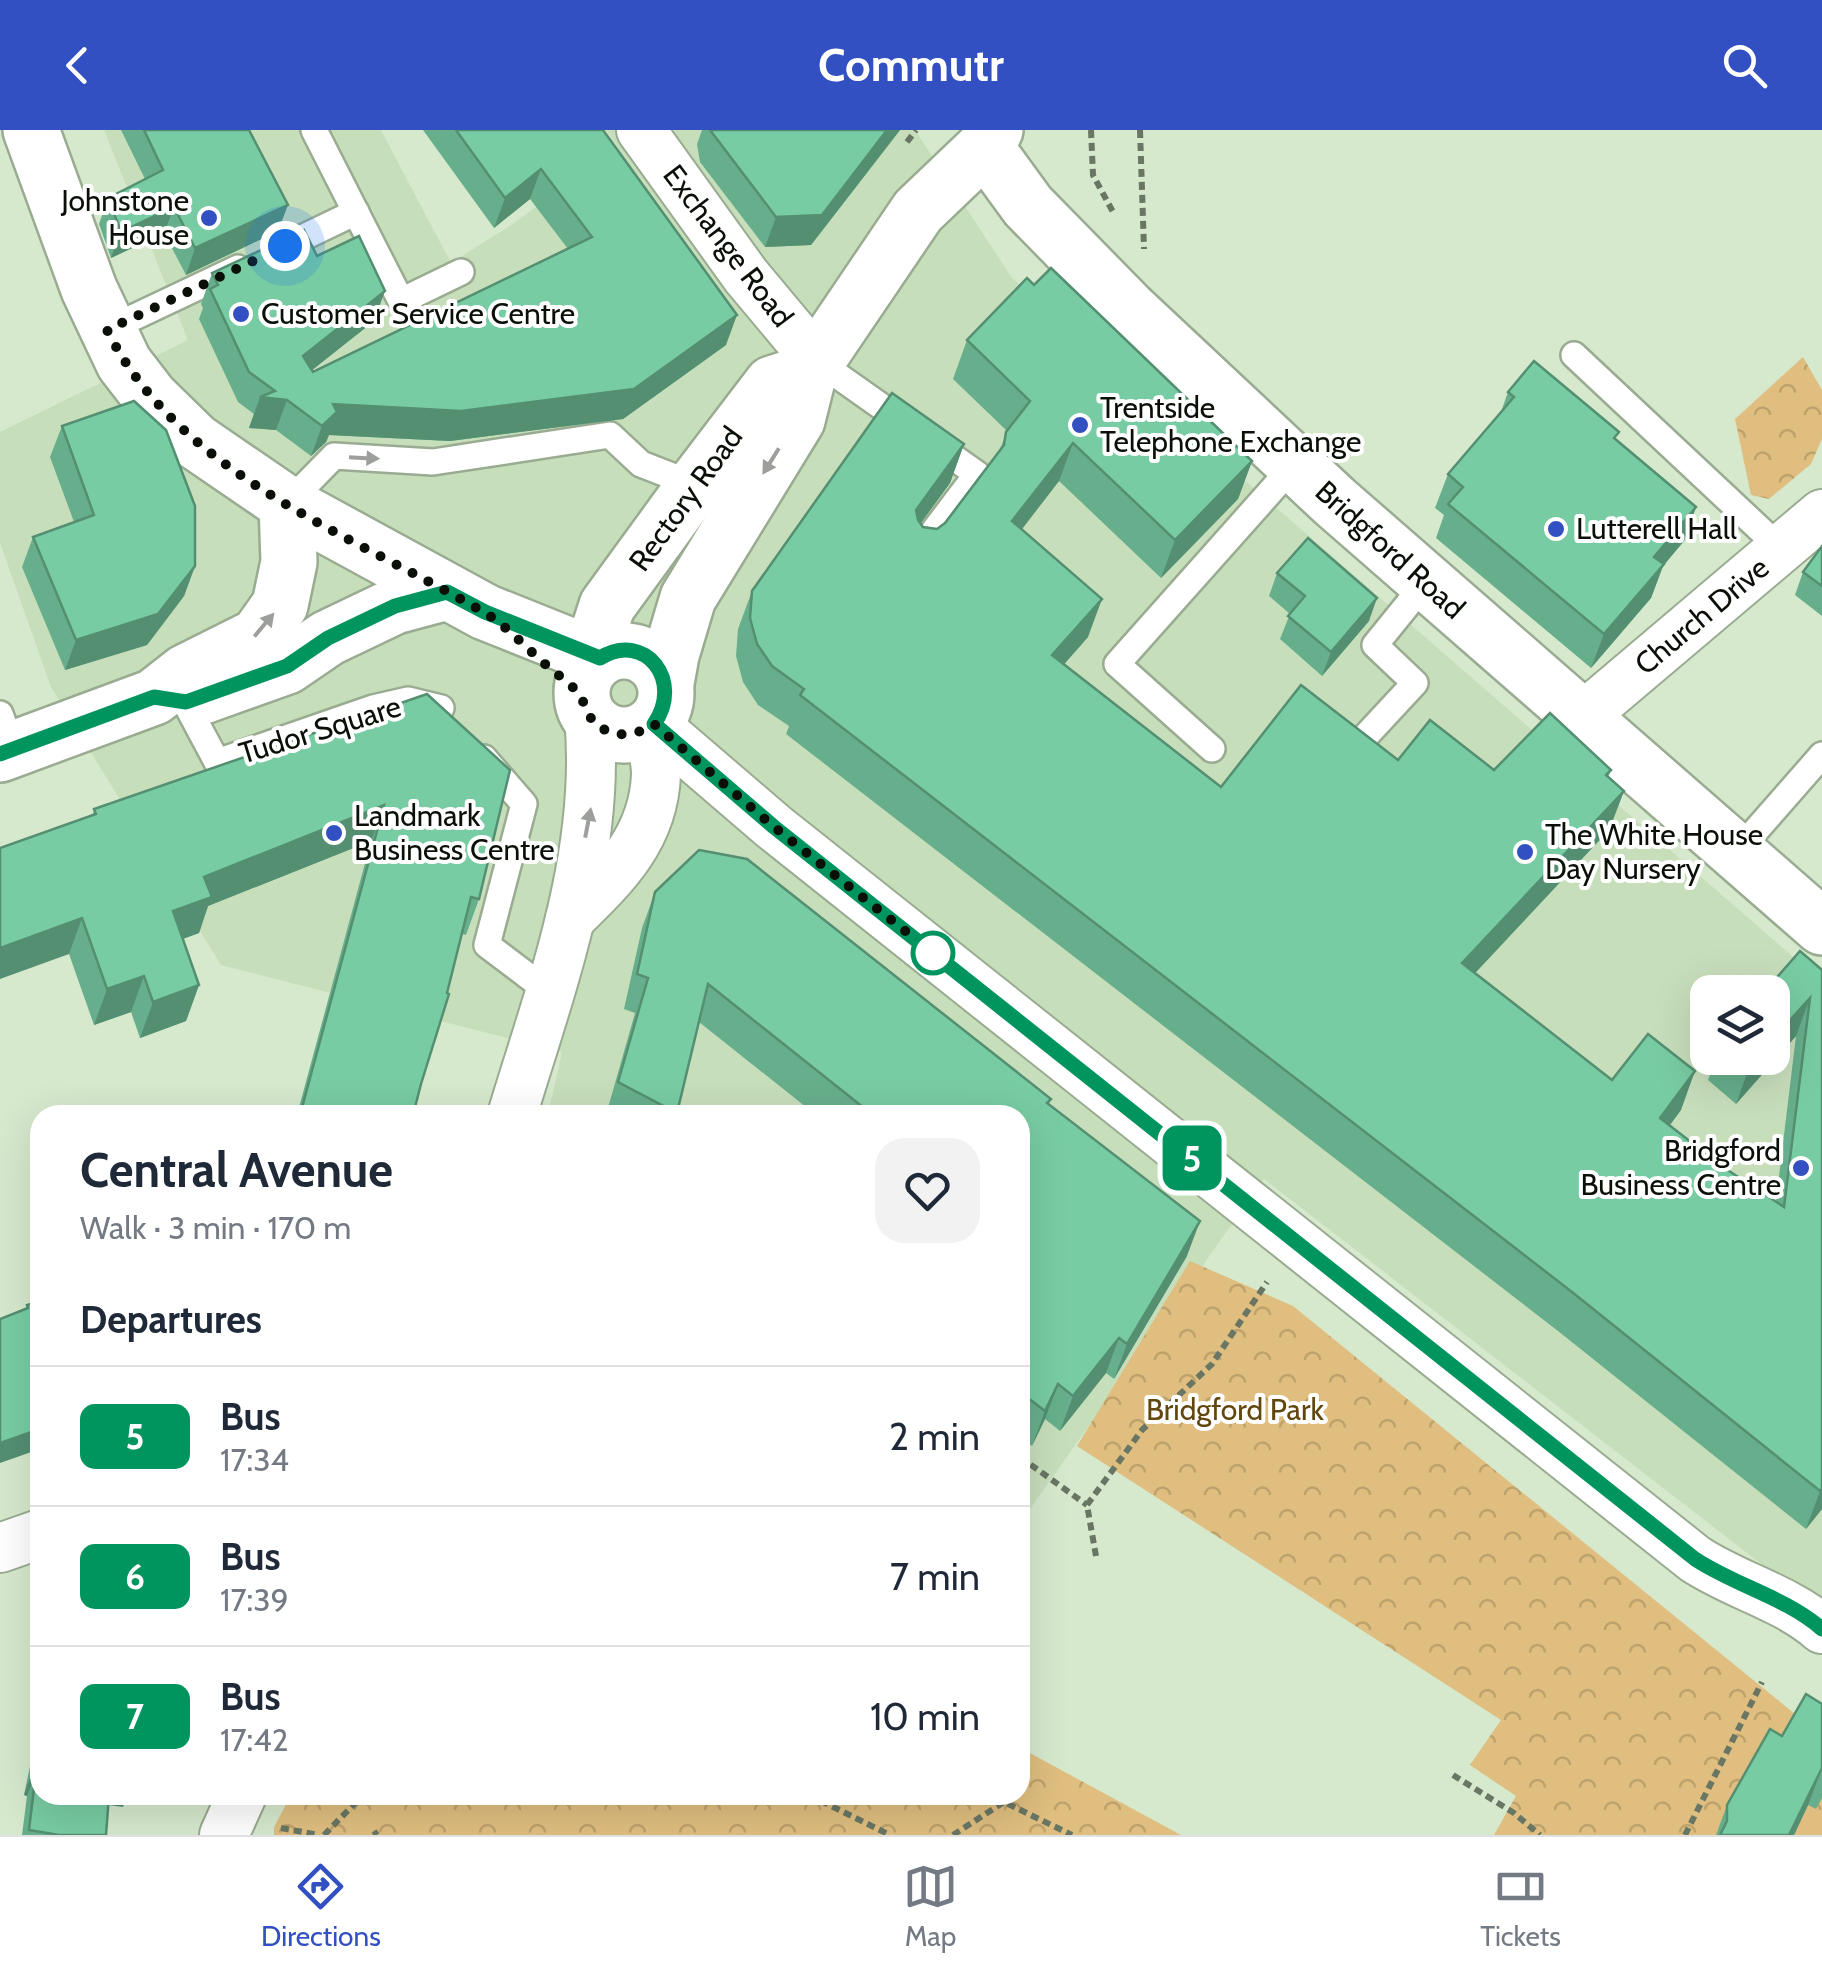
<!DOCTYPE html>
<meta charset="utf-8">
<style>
:root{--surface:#fff;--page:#f2f2f3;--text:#1f2937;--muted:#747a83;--line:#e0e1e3;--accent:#3250c1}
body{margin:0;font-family:Cabin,sans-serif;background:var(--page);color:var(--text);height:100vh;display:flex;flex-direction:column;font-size:38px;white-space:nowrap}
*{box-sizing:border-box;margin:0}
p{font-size:32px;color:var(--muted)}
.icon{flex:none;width:55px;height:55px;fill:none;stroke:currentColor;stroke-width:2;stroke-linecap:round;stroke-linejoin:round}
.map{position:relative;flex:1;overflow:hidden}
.sheet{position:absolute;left:30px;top:975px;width:1000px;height:700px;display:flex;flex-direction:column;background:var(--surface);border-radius:30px;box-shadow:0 10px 40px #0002}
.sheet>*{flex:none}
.badge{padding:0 20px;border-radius:15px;font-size:35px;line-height:65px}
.controls{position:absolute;left:1690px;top:845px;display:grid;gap:20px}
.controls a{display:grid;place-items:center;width:100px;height:100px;border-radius:20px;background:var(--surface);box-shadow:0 10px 40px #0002;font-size:50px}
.you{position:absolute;width:50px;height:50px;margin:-25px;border:8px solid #fff;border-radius:50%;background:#1a73e8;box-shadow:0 0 0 15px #1a73e833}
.map>.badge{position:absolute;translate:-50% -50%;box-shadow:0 0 0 5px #fff}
h2{padding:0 50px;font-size:38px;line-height:90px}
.round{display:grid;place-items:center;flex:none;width:105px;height:105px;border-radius:30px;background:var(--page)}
.overview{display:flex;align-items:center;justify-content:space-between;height:170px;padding:0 50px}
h1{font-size:48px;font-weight:700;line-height:75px}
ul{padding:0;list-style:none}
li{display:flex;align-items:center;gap:30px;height:140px;padding:0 50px;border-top:2px solid var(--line)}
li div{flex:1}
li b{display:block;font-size:38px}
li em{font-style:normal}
li .badge{min-width:110px;font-weight:700;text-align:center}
header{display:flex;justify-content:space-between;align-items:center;height:130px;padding:0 50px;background:var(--accent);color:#fff;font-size:45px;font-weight:700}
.tab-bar{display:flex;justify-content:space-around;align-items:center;height:140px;border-top:2px solid var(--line);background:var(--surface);font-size:28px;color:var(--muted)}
.tab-bar a{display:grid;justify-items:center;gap:5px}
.tab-bar .on{color:var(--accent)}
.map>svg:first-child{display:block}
.built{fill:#c7debb;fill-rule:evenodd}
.park{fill:url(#park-crowns)}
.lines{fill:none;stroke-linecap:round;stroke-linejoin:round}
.service-casing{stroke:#99ab91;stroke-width:30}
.minor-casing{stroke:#99ab91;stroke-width:52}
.tertiary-casing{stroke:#99ab91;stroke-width:60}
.path{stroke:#6a7664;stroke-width:6;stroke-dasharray:8 5;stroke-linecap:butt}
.service{stroke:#fff;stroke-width:25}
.minor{stroke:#fff;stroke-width:48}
.tertiary{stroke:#fff;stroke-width:55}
.wall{fill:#67af8c}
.shaded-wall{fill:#548f72}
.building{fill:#78cca3;stroke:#548f72;stroke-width:2.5}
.oneway{fill:#9d9f9c}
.line-casing{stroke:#fff;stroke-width:22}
.line{stroke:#00945e;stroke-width:15}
.walk{stroke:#0a1007;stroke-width:10;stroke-dasharray:0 18}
.poi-dot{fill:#3250c1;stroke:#fff;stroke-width:4}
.stop-dot{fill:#fff;stroke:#00945e;stroke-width:5}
.labels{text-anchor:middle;stroke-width:8;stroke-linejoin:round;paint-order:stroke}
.poi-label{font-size:30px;fill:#0a1007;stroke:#fff;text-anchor:start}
.street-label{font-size:30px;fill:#0a1007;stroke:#fff}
.park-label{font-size:30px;fill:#61470e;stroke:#fff}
</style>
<header><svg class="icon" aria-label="back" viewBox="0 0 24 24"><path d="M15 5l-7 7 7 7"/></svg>Commutr<svg class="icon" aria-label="search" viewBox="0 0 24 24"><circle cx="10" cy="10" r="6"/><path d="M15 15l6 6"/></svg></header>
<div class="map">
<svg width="1822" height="1705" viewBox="0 0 1822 1705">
<defs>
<pattern id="park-crowns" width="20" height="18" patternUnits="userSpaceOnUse" patternTransform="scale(2.5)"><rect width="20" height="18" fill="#dfbe7f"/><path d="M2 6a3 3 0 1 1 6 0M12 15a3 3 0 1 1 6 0" fill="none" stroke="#bea26c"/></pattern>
</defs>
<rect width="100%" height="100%" fill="#d6e9cd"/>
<!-- built -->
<path class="built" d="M104 0H381L451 133 511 95 618 18 606 0H915L1012 148 1822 852V1481L1264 1049 1020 1393V985H548L562 922 221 835 51 557 0 413V302L188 210ZM1708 862H1772V928H1708Z"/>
<!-- park -->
<g class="park">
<polygon points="1803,227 1822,260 1822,309 1811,334 1769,369 1751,365 1735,289"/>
<polygon points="1190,1131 1293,1176 1822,1606 1822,1705 1494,1705 1516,1666 1470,1635 1501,1590 1077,1316"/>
<polygon points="1026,1621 1181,1705 274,1705 274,1697 291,1665 1020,1665 1020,1625"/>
</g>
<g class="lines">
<!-- service casing -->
<g class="service-casing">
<g id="service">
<polyline points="314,0 401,171 461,142"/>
<polyline points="279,119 356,82"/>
<polyline points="107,200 238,138"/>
<polyline points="1574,225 1781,419"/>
<polyline points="817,231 977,344 918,422"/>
<polyline points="287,374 334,326 433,332 610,305 641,334 695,355"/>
<polyline points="185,572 217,632 373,578 408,570 441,578"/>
<polyline points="0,584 13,619"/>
<polyline points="1363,609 1415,553 1375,515 1426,452"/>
<polyline points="1212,619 1117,534 1295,334"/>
<polyline points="484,628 524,674 487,815 549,862"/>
<polyline points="1737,722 1822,625"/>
</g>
</g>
<!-- minor casing -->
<g class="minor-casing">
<g id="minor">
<polyline points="641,0 746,146 817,231"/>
<polyline points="1581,588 1822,384"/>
<path d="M654 594 774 697 1695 1429C1736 1456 1785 1467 1822 1499"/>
<path d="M570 789C612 748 654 709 656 644 656 629 651 612 648 597"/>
<path d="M512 985C551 857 602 723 589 587"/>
<polyline points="0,1418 40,1404"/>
<polyline points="224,1705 242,1665"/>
</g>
</g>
<!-- tertiary casing -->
<g class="tertiary-casing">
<g id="tertiary">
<polyline points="31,0 89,159 124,233 151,268 195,311 287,374 485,482 600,528"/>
<polyline points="985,17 1028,76 1129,179 1334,371 1822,797"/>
<circle cx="624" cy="563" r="42"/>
<polyline points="605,524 599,501 607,476 695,355 772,254 809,242"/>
<polyline points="666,553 671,525 688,468 797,290 809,242 918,81 985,17 995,0"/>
<polyline points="203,566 287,536 328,508 395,476 447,462"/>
<polyline points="0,624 154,567 186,542 258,506 280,475 289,432 287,374"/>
</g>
</g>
<!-- path -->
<g class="path">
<polyline points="1091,0 1093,45 1113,82"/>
<polyline points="1140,0 1144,119"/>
<polyline points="907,12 916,0"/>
<polyline points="1020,1327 1087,1375"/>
<polyline points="1096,1426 1087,1375 1142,1300 1212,1234 1267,1152"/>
<polyline points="1453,1645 1514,1683 1540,1705"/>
<polyline points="809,1665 890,1705"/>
<polyline points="281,1698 319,1705"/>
<polyline points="374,1701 377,1705"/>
<polyline points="324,1705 363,1665"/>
<polyline points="953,1705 1004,1672 1072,1705"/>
<polyline points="1685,1705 1762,1552"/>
</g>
<!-- service -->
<use href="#service" class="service"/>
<!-- minor -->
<use href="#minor" class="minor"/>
<!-- tertiary -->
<use href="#tertiary" class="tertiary"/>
</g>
<!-- wall -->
<g class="wall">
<polygon points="121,0 249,0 278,101 186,145 164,103 111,128 99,94 108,68 145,49"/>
<polygon points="423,0 603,0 726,215 623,289 450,311 329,305 326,312 311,326 276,300 249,298 254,284 238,272 199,189 203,178 201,174 212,143 317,126 374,191 312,240 313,242 568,119 530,69 494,98"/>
<polygon points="702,0 900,0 811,115 765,117 700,32 697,14"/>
<polygon points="1034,155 1252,331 1238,369 1161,448 1059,351 1022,399 1088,507 1064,534 1221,657 1398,630 1494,640 1611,640 1608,647 1624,661 1609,700 1475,843 1612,950 1681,980 1670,995 1723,1037 1776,1071 1796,906 1736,974 1708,950 1716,928 1772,928 1822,840 1822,1379 1806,1399 1558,1201 786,604 789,596 758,575 743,552 736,526 738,499 752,461 964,314 950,353 920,394 923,397 937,399 945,393 999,322 1007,301 953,249 967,210"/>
<polygon points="1508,262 1616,310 1696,377 1684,411 1663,436 1651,468 1591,538 1436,408 1444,385 1435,378 1448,344 1501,282"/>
<polygon points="62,296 195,436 184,466 147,515 65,540 22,437 33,407 74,392 50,327"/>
<polygon points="1822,416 1822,486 1795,465 1803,442"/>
<polygon points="1277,443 1369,491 1322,546 1280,509 1290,484 1269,466"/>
<polygon points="427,564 479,769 466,805 462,804 413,985 297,985 371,711 208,776 199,803 183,809 199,855 186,891 140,908 131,882 94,895 69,824 94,679"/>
<polygon points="655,762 1051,969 1049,974 1187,1126 1114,1249 1106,1243 1060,1301 1045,1289 1032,1316 1020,1307 1020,985 816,985 699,892 676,985 606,985 635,883 624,879 642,798"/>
<polygon points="1822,1574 1822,1668 1816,1679 1808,1675 1794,1705 1716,1705 1727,1675 1782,1606"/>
<polygon points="40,1596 40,1665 123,1677 108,1675 106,1705 22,1705 27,1666 24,1665 36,1608"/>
</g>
<!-- shaded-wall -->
<g class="shaded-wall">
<polygon points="887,0 900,0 811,115 765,117 776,87"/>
<polygon points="541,39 530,69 494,98 505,68"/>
<polygon points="288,75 278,101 186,145 195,118"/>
<polygon points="174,77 164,103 111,128 121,102"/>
<polygon points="385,161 374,191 292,256 303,226"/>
<polygon points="737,185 726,215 623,289 450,311 329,305 326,312 311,326 322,296 333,274"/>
<polygon points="260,267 287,270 276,300 249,298"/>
<polygon points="1073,313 1059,351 998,430 1012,391"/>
<polygon points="964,314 950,353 902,419 916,380"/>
<polygon points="1252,331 1238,369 1161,448 1175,410"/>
<polygon points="1696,377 1684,411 1663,436 1651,468 1591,538 1604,504 1654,427"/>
<polygon points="195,436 184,466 147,515 65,540 76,510"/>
<polygon points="1377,468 1369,491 1322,546 1331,522"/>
<polygon points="1102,469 1088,507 1038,564 1052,525"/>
<polygon points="1624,661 1609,700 1448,872 1462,833"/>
<polygon points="384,675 371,711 208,776 199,803 160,817 173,781 204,747"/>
<polygon points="82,788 69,824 0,849 0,818"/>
<polygon points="144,846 131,882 94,895 107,859"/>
<polygon points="199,855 186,891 140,908 153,872"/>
<polygon points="1810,868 1796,906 1736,974 1750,935 1757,928 1772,928 1772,910"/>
<polygon points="1695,941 1681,980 1646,1027 1660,988"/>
<polygon points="1200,1091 1187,1126 1114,1249 1127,1214"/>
<polygon points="1119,1208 1106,1243 1060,1301 1073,1266"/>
<polygon points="1058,1254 1045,1289 1032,1316 1045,1281"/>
<polygon points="40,1299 40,1319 0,1333 0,1313"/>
<polygon points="1822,1358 1822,1379 1806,1399 1820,1361"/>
<polygon points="1822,1638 1808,1675 1794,1705 1789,1705"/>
<polygon points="32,1642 36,1642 27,1666 24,1665"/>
<polygon points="105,1665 127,1665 123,1677 101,1674"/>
</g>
<!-- building -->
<g class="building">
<polygon points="144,0 249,0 288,75 195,118 174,77 121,102 108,68 163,40"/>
<polygon points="456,0 603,0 737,185 634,259 461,281 333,274 337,282 322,296 287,270 260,267 275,261 249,242 210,159 218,155 212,143 304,100 317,126 359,106 385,161 303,226 313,242 592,107 541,39 505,68"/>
<polygon points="710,0 887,0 822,85 776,87"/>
<polygon points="1051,138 1252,331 1175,410 1073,313 1012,391 1102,469 1052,525 1221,657 1301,555 1398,630 1430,590 1494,640 1550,583 1611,640 1606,645 1624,661 1462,833 1612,950 1648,904 1695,941 1660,988 1723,1037 1784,1077 1810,868 1772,910 1772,862 1764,862 1800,821 1822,840 1822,1358 1820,1361 1572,1162 800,565 804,559 772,536 757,514 750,488 752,461 892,263 964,314 916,380 918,390 923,397 937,399 945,393 1004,315 1006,302 1030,271 967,210 1027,148 1034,155"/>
<polygon points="1534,231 1619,302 1614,308 1696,377 1654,427 1664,434 1604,504 1448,374 1463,357 1448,344 1514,267 1508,262"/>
<polygon points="134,271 166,300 195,376 195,436 158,484 76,510 33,407 94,385 62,296"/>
<polygon points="1308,408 1377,468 1331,522 1288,486 1305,466 1277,443"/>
<polygon points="1822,416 1822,456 1803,442"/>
<polygon points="427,564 510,640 479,769 471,767 447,863 449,864 421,954 413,985 300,985 384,675 204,747 212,767 173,781 199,855 153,872 144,846 107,859 82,788 0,818 0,718 96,684 94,679"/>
<polygon points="699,720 747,729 1051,969 1047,973 1200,1091 1127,1214 1119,1208 1073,1266 1058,1254 1045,1281 1020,1262 1020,985 859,985 864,978 708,854 677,983 618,952 648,848 637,844 655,762"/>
<polygon points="1741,928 1757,928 1750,935"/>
<polygon points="40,1171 40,1299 0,1313 0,1189 28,1178 27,1175"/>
<polygon points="1806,1564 1822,1574 1822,1638 1789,1705 1720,1705 1727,1691 1727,1675 1770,1599 1782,1606"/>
<polygon points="40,1605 40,1665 109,1665 106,1705 59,1705 29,1700 36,1642 32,1642"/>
</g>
<!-- one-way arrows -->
<defs><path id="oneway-solid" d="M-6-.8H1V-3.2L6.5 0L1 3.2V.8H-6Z" transform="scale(2.5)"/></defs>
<g class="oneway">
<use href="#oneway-solid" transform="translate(364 328) rotate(3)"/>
<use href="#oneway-solid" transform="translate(771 331) rotate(122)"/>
<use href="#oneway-solid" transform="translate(264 495) rotate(-50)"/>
<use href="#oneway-solid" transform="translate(588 693) rotate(-79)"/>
</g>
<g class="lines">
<!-- line casing -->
<g class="line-casing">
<path id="line" d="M0 624 154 567 186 572 287 536 328 508 395 476 447 462 485 482 600 528C646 500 684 552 654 594L774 697 1695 1429C1736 1456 1785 1467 1822 1499"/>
</g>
<!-- line -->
<use href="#line" class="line"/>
<!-- walk -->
<path class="walk" d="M285 116 107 200C179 344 348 403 480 480 504 493 524 516 545 534 555 543 570 553 579 564 584 570 584 578 588 584 604 609 632 609 654 594L774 697 933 823"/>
</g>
<!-- markers -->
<g class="poi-dot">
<circle cx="209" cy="88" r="10"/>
<circle cx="241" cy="184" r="10"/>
<circle cx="1080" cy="295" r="10"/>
<circle cx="1556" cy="399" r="10"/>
<circle cx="334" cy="703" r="10"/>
<circle cx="1525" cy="722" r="10"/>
<circle cx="1801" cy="1038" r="10"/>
</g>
<circle class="stop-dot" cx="933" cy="823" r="20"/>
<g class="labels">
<!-- poi labels -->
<g class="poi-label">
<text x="189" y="81" text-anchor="end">Johnstone<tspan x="189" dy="34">House</tspan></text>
<text x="261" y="194">Customer Service Centre</text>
<text x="1100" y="288">Trentside<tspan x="1100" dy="34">Telephone Exchange</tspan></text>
<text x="1576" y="409">Lutterell Hall</text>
<text x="354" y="696">Landmark<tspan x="354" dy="34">Business Centre</tspan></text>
<text x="1545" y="715">The White House<tspan x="1545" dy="34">Day Nursery</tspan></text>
<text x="1781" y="1031" text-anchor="end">Bridgford<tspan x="1781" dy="34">Business Centre</tspan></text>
</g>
<!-- street labels -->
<g class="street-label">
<text transform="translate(728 116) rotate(53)" y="10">Exchange Road</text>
<text transform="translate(686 369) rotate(-54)" y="10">Rectory Road</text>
<text transform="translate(1390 420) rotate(42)" y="10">Bridgford Road</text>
<text transform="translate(1702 486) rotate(-40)" y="10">Church Drive</text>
<text transform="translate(320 600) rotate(-17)" y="10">Tudor Square</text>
</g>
<!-- park labels -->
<g class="park-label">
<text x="1235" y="1290">Bridgford Park</text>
</g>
</g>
</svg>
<div class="controls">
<a><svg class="icon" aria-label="layers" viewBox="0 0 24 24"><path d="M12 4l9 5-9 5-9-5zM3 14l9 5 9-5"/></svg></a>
</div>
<div class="you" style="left:285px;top:116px"></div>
<b class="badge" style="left:1192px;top:1028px;background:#00945e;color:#fff">5</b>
<section class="sheet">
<div class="overview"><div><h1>Central Avenue</h1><p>Walk · 3 min · 170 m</p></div><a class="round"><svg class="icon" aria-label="heart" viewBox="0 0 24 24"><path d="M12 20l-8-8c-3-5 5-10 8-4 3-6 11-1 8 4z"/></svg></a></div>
<h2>Departures</h2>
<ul>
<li><span class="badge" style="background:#00945e;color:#fff">5</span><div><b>Bus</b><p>17:34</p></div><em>2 min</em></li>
<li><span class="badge" style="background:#00945e;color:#fff">6</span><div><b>Bus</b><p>17:39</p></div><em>7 min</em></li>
<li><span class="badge" style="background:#00945e;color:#fff">7</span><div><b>Bus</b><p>17:42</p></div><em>10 min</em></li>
</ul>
</section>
</div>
<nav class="tab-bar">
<a class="on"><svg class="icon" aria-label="directions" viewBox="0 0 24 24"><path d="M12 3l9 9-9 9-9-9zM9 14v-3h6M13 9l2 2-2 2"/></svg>Directions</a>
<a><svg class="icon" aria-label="map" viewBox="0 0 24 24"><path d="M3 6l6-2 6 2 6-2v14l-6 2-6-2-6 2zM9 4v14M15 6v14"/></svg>Map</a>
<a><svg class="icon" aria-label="tickets" viewBox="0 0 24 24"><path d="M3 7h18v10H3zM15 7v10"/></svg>Tickets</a>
</nav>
